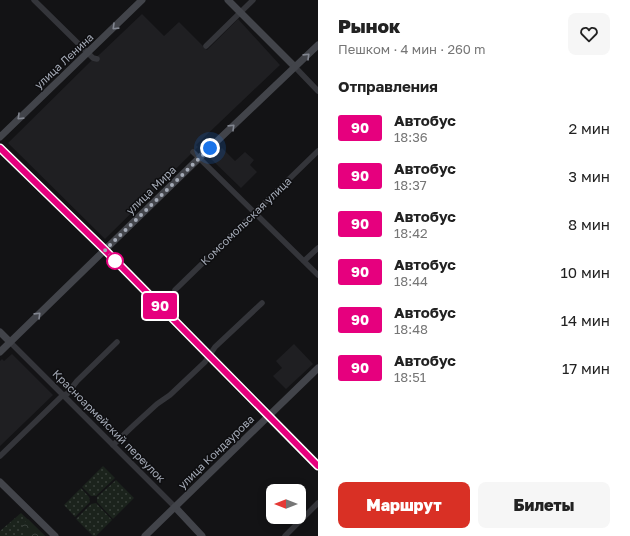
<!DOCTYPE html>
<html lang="ru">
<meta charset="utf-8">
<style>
:root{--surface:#fff;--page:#f6f6f6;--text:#222;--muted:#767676;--accent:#d93025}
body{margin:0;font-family:"Golos Text",sans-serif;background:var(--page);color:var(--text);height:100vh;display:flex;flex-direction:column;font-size:15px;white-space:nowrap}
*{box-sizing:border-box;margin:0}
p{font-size:13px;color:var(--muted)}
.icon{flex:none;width:22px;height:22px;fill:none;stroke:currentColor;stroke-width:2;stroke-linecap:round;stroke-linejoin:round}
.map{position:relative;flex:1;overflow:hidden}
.details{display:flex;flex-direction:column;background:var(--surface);width:312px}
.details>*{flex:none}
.badge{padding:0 8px;border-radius:3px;font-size:14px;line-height:26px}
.needle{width:26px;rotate:270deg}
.fabs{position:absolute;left:266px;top:484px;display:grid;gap:8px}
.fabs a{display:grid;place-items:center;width:40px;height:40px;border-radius:8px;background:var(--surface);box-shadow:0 2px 10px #0003;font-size:20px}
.you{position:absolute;width:20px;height:20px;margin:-10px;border:3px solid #fff;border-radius:50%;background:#1a73e8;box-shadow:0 0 0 6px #1a73e833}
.map>.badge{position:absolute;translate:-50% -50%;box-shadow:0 0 0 2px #fff}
h2{padding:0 20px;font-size:15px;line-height:36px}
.round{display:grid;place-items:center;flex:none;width:42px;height:42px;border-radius:8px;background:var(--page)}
.summary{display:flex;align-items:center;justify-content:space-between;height:68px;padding:0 20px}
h1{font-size:19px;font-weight:800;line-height:30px}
.primary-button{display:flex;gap:8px;margin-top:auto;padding:8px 20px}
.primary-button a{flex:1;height:46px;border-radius:8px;background:var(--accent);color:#fff;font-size:16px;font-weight:800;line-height:46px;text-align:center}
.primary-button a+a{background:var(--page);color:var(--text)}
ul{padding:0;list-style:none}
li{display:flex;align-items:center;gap:12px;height:48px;padding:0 20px}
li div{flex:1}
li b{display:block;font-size:15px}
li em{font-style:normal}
li .badge{min-width:44px;font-weight:700;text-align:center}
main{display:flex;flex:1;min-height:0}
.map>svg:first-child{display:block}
.built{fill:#1f1f22}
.grass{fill:url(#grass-dots)}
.forest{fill:url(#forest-crowns)}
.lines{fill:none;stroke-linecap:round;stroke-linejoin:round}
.street{stroke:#34353a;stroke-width:5.5}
.secondary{stroke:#42444a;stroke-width:7}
.oneway{stroke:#828690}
.line-casing{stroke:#fff;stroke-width:9}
.line{stroke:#e6007e;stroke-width:6}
.walk{stroke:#a4aab6;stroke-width:4;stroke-dasharray:0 7.2}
.stop-dot{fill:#fff;stroke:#e6007e;stroke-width:2}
.labels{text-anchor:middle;stroke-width:3;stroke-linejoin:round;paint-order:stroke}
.street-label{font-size:11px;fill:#a4aab6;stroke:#0e0e10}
</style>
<main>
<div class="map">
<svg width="318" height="536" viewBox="0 0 318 536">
<defs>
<pattern id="grass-dots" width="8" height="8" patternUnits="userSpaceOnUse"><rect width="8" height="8" fill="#1b231c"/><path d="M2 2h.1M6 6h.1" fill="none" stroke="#39403b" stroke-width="1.8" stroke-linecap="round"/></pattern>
<pattern id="forest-crowns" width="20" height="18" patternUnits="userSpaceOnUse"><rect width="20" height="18" fill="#1b231c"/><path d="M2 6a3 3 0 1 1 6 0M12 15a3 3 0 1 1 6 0" fill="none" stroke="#39403b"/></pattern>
</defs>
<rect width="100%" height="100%" fill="#131315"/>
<!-- built -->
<g class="built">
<polygon points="142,14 164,36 179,22 207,50 238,19 280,65 196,145 198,147 105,239 8,143 90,62 100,54"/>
<polygon points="222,148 235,161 245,152 254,160 250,165 257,172 241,188 211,159"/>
<polygon points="294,344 313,364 286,389 273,376 282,368 276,361"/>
<polygon points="12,354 53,395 0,446 0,361 2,359 4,361"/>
</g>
<!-- grass -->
<g class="grass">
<polygon points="103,466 115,478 96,496 91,496 82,487"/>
<polygon points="116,480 134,498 113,519 97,502 97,497"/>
<polygon points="81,488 89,497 90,502 75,517 64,505"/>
<polygon points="96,503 112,520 96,536 93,536 76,519 91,504"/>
<polygon points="21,513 45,536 0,536 0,531"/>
</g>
<!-- forest -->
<polygon class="forest" points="28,519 45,536 23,536 23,524"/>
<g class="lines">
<!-- street -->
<g class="street">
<polyline points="34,0 93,58 97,59"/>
<polyline points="206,46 253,0"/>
<polyline points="295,67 318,91"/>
<polyline points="193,152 318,275"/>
<polyline points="304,261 318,248"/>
<polyline points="175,290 318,151"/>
<polyline points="10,342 175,507"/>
<polyline points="113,445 134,425 157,404 170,395 205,362 215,347 262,303"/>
<polyline points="0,456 63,395 67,394 77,381 117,342"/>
<polyline points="285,536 318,503"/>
</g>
<!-- secondary -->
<g class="secondary">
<polyline points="228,0 295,67"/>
<polyline points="0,137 142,0"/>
<polyline points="0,148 100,245 318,466"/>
<polyline points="0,332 10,342"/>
<polyline points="0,352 194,163 318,45"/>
<polyline points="0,482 55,536"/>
<polyline points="175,507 202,536"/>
<polyline points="145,536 318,368"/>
</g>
</g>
<!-- one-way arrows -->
<defs><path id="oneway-chevron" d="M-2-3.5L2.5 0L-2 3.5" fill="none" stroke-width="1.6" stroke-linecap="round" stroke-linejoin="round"/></defs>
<g class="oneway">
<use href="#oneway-chevron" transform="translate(115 27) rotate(136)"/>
<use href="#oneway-chevron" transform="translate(307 56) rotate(-44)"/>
<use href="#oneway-chevron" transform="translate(20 117) rotate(136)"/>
<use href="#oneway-chevron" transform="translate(232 127) rotate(-44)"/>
<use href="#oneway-chevron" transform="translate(38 315) rotate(-44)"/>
</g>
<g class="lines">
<!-- line casing -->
<g class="line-casing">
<polyline id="line" points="0,148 105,250 318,466"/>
</g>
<!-- line -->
<use href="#line" class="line"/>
<!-- walk -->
<polyline class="walk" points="115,261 120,266 105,250 210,148"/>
</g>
<!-- markers -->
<circle class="stop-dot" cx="115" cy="261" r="8"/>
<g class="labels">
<!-- street labels -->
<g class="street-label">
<text transform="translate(64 61) rotate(-43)" y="4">улица Ленина</text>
<text transform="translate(151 190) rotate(-44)" y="4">улица Мира</text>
<text transform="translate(246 221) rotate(-44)" y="4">Комсомольская улица</text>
<text transform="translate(109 426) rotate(45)" y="4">Красноармейский переулок</text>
<text transform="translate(216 452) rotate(-44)" y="4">улица Кондаурова</text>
</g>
</g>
</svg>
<div class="fabs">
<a><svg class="needle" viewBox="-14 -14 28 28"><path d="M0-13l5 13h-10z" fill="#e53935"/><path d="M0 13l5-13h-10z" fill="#767676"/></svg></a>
</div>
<div class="you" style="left:210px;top:148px"></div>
<b class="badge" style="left:160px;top:306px;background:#e6007e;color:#fff">90</b>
</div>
<section class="details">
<div class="summary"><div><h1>Рынок</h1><p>Пешком · 4 мин · 260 m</p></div><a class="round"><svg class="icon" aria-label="heart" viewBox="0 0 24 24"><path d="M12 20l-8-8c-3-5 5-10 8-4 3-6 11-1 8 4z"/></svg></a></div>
<h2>Отправления</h2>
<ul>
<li><span class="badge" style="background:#e6007e;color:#fff">90</span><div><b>Автобус</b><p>18:36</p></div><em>2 мин</em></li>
<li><span class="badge" style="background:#e6007e;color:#fff">90</span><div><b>Автобус</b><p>18:37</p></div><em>3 мин</em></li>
<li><span class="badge" style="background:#e6007e;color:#fff">90</span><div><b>Автобус</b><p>18:42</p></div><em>8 мин</em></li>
<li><span class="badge" style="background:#e6007e;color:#fff">90</span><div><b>Автобус</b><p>18:44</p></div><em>10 мин</em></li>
<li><span class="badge" style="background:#e6007e;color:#fff">90</span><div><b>Автобус</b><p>18:48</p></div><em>14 мин</em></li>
<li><span class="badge" style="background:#e6007e;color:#fff">90</span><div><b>Автобус</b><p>18:51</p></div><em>17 мин</em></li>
</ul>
<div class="primary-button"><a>Маршрут</a><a>Билеты</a></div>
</section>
</main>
